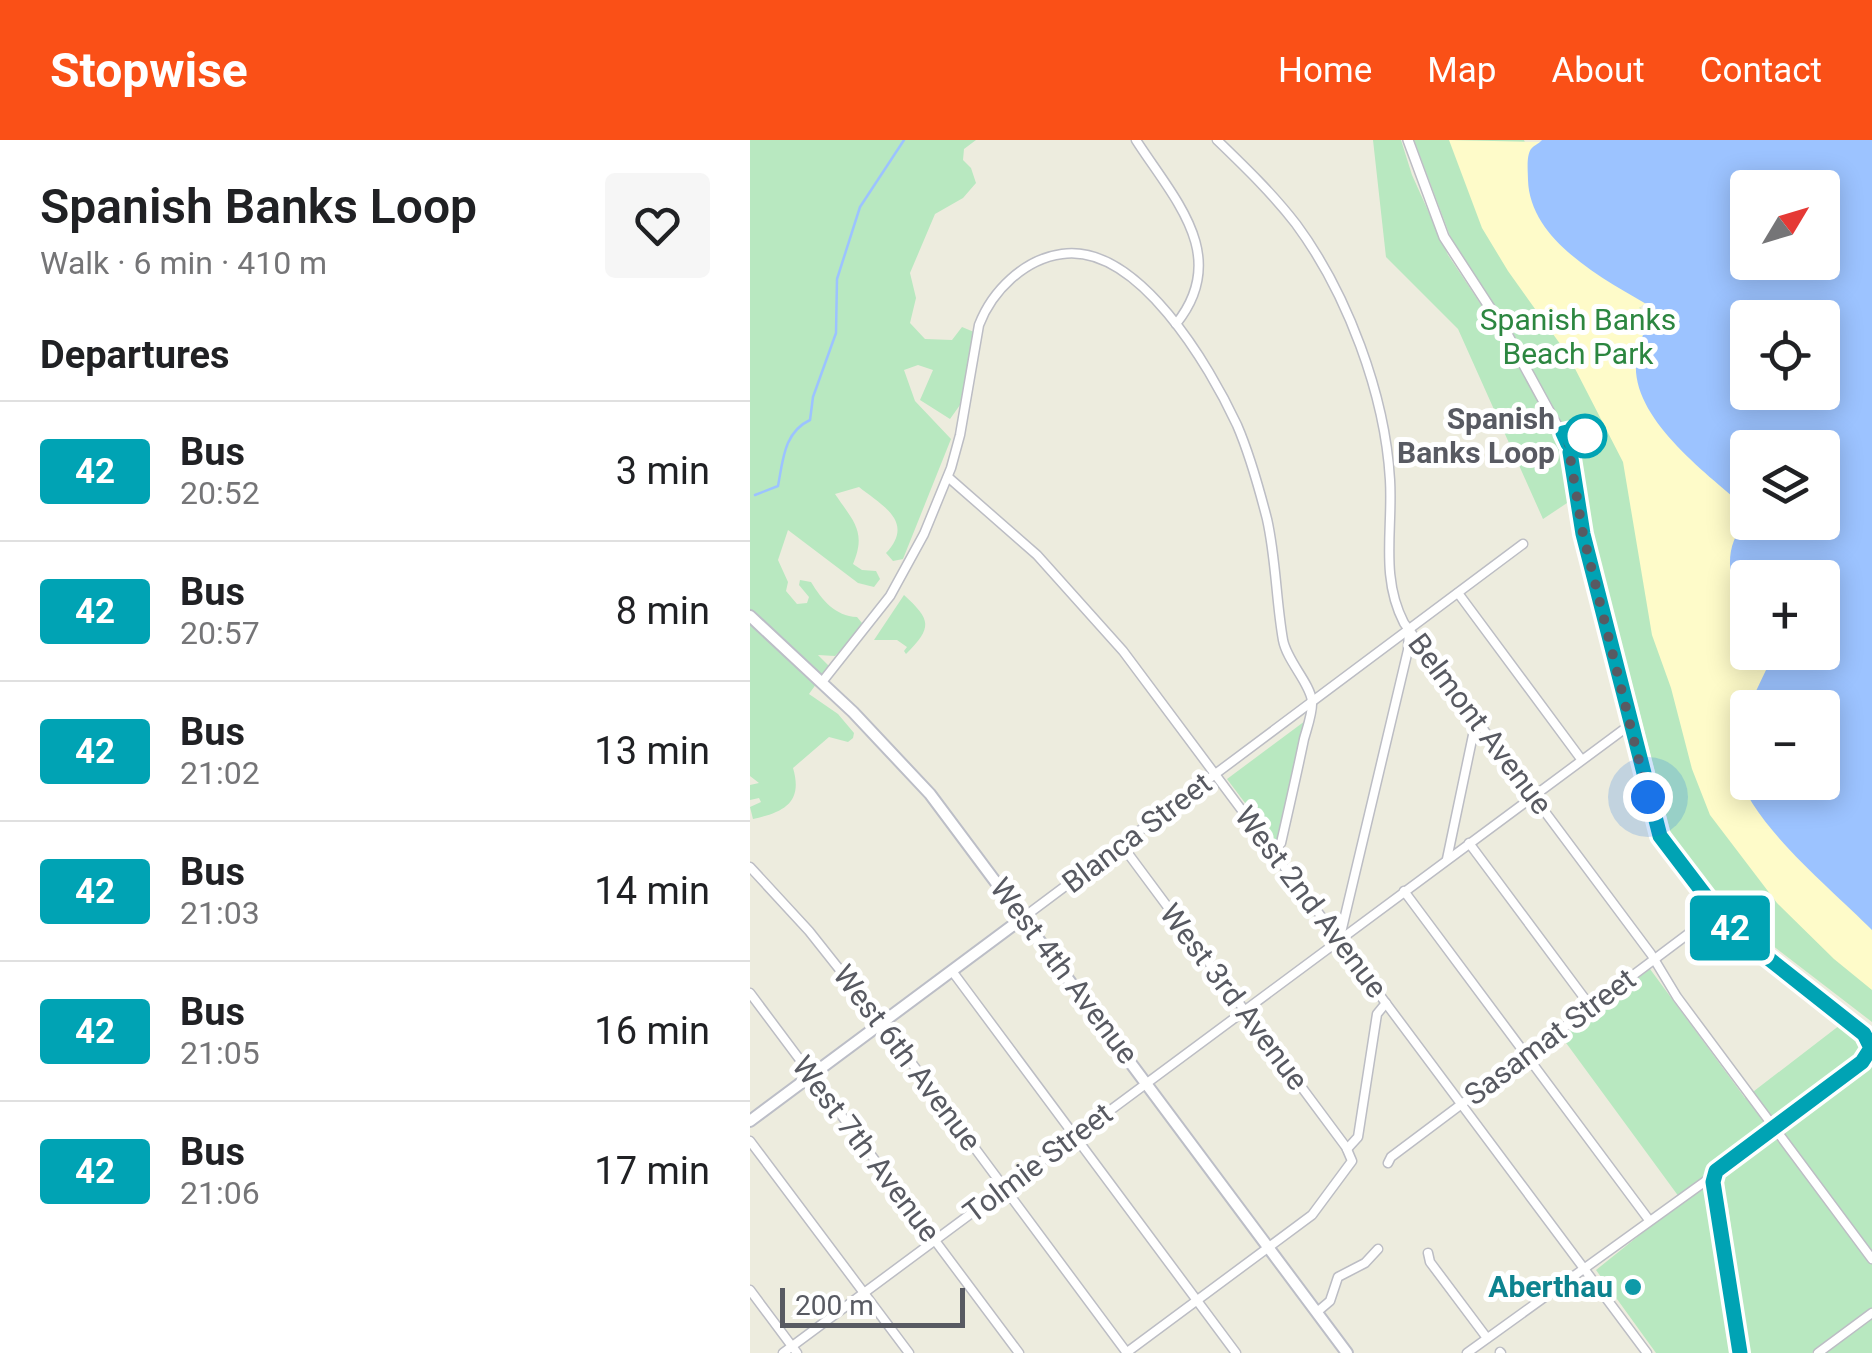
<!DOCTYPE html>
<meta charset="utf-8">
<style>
:root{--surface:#fff;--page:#f6f6f6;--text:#202124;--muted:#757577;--line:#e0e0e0;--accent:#fa5017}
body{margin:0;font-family:Roboto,sans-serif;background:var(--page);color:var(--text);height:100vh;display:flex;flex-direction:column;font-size:38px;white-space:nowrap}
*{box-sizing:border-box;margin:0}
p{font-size:32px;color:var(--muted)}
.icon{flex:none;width:55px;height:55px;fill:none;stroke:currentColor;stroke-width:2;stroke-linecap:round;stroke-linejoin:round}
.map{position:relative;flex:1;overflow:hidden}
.drawer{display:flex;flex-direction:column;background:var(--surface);width:750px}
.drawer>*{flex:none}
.badge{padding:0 20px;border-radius:8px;font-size:35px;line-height:65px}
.needle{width:65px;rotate:52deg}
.buttons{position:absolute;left:980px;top:30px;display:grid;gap:20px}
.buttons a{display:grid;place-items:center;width:110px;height:110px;border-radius:10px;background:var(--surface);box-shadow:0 5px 25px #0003;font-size:50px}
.scale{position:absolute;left:30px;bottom:25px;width:185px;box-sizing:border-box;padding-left:10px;border:5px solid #585a62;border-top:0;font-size:28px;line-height:35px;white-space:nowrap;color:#585a62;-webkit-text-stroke:8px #fff;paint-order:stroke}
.you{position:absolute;width:50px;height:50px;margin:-25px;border:8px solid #fff;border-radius:50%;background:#1a73e8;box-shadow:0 0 0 15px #1a73e833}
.map>.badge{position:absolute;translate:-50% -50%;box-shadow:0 0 0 5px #fff}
h2{padding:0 40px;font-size:38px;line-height:90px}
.round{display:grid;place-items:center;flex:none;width:105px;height:105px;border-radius:10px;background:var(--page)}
.summary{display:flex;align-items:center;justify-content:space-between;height:170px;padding:0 40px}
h1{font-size:48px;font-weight:600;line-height:75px}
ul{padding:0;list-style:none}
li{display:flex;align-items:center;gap:30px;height:140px;padding:0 40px;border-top:2px solid var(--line)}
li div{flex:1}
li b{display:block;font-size:38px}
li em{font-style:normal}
li .badge{min-width:110px;font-weight:700;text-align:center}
header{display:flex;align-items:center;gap:60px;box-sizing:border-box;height:140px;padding:0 50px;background:var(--accent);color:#fff}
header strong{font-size:48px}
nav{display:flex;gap:55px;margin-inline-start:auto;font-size:35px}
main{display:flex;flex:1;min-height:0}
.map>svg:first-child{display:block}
.green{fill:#b8e8c0}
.sand{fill:#fefbc9}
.water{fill:#9cc3ff;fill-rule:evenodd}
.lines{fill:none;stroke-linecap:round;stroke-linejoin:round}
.stream{stroke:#9cc3ff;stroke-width:2.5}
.minor-casing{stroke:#bcbdc4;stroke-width:11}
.tertiary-casing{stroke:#bcbdc4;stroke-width:12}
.secondary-casing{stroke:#bcbec7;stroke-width:14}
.minor{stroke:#fff;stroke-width:8}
.tertiary{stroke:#fff;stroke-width:9}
.secondary{stroke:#fff;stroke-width:10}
.line-casing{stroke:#fff;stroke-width:22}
.line{stroke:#00a3b4;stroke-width:15}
.walk{stroke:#585a62;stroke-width:10;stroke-dasharray:0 18}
.stop-dot{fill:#fff;stroke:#00a3b4;stroke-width:5}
.culture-dot{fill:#0f9aa8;stroke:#fff;stroke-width:4}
.labels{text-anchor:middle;stroke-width:10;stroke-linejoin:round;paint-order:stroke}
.park-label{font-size:30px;fill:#2c8640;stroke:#fff}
.stop-label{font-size:30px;font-weight:bold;fill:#585a62;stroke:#fff;text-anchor:end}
.street-label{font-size:30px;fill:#585a62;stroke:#fff}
.culture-label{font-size:30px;font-weight:bold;fill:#0d838f;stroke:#fff;text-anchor:end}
</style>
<header>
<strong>Stopwise</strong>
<nav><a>Home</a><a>Map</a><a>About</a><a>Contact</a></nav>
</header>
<main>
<section class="drawer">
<div class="summary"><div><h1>Spanish Banks Loop</h1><p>Walk · 6 min · 410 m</p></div><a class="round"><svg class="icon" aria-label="heart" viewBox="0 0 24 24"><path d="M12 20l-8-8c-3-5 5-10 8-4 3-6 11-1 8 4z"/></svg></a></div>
<h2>Departures</h2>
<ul>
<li><span class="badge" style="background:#00a3b4;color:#fff">42</span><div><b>Bus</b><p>20:52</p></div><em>3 min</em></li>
<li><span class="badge" style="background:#00a3b4;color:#fff">42</span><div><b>Bus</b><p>20:57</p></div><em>8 min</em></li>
<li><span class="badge" style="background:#00a3b4;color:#fff">42</span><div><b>Bus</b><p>21:02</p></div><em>13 min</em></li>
<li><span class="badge" style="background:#00a3b4;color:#fff">42</span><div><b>Bus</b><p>21:03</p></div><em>14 min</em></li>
<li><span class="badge" style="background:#00a3b4;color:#fff">42</span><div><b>Bus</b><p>21:05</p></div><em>16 min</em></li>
<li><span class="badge" style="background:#00a3b4;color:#fff">42</span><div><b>Bus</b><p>21:06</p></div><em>17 min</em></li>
</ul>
</section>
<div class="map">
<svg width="1122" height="1213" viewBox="0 0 1122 1213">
<rect width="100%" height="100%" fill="#edecde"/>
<!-- green -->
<g class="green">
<path d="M0 0H226L214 9 213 20 221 28 226 43 213 58 185 74 160 133 166 158 160 183 175 199 202 200 212 187 224 192 210 265 200 279 170 260 183 230 168 225 154 230 165 261 201 299 153 419 143 421 136 413C165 382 133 366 109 347L85 354C103 381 117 391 103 424L112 430 126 431 130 439 124 447 108 443 38 390 28 420 38 442 36 451 47 464 57 463 59 457 49 445 50 440 61 442C72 460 85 476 107 477L112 483 110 492 85 516 68 515 79 526 59 554 88 574 104 593 103 598 98 602 79 597 43 628C53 662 35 672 3 679L0 667 11 662 9 658 0 660V645L9 643 0 636Z"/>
<polygon points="623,0 651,0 662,35 698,115 748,190 813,306 823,359 793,379 708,189 636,117"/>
<polygon points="664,0 774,0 826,127 891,168 880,247 1008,541 987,595 993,646 1122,790 1122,882 983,775 921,694 818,297 762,195 706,112"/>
<path d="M154 455C181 480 183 487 156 514L154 511 157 507 147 500H124Z"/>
<polygon points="555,581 526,704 477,639"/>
<polygon points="900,829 995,958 1090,885 1112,905 1108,914 964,1022 957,1043 981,1213 906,1213 846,1130 932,1061 811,896"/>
<polygon points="1122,920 1122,1168 1062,1213 998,1213 978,1066 971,1043 974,1035"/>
<polygon points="1122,1176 1122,1213 1073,1213"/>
</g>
<!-- sand -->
<polygon class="sand" points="699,0 790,2 904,167 893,165 889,168 910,174 997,360 997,378 991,394 998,512 1030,513 1039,528 1011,567 998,568 998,642 1122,770 1122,850 1084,819 1027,763 960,675 942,629 921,548 902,495 873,322 818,215 758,131 732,88"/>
<!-- water -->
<path class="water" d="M792 0H1122V790C1082 749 1000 684 987 629 983 607 990 588 998 568V642H1072V568H998L1016 530 1028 526 1032 516 1025 513 1072 512V438H998L997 478C979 446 970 408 997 381L1072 382V308H998L997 369C959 335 882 280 886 223 887 205 898 188 899 170L905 169C859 142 780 103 778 40 778 32 776 16 781 9 784 5 789 4 792 0ZM998 48H1072V122H998ZM998 178H1072V252H998Z"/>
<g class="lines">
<!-- stream -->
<path class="stream" d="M5 355 28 346C33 320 34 292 60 280L63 257 86 193 87 139 110 67 154 0"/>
<!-- minor casing -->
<g class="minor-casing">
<g id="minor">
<path d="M386 0C424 59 481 116 426 184"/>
<path d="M467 0C495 27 522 53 546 84 597 153 635 254 640 340 643 389 630 437 654 483L901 814 927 857 1122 1119"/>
<polyline points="198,337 287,415 373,511 897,1213"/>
<polyline points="708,453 831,619"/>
<path d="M72 542 140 456 174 394 201 328 210 295 229 185C242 151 274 119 312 114 388 103 460 227 487 285 500 315 509 348 517 379 526 419 526 460 533 500 537 521 560 543 562 561 563 572 557 588 554 599 547 633 539 668 531 703L524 711"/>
<polyline points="719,703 841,867"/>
<polyline points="371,704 596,1007 602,1021 562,1075 376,1213"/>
<polyline points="697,719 723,595 731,586"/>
<polyline points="0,727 59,791 132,883 377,1213"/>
<polyline points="654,751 899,1080"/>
<polyline points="274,777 773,404"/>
<polyline points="590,797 658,510 659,489"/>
<polyline points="202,831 486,1213"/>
<polyline points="0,853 269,1213"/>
<polyline points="0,1001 159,1213"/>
<polyline points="597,1009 608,997 627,874 636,863"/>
<polyline points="638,1023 641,1017 966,773"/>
<polyline points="678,1113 680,1122 737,1198"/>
<polyline points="0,1150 47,1213"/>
<polyline points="567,1172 580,1161 588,1137 615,1123 628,1109"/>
<polyline points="750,1212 751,1213"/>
<polyline points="33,1213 881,584"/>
<polyline points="717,1213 964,1035"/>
<polyline points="1068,1213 1122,1173"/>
</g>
</g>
<!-- tertiary casing -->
<g class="tertiary-casing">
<polyline id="tertiary" points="658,0 694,97 757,194 817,304 833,394 910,696 961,768 980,788 1114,895 1121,908 1112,923 966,1031 963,1041 990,1213"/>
</g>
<!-- secondary casing -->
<g class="secondary-casing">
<g id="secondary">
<polyline points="0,476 103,572 180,654 597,1213"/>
<polyline points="0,981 274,777"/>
</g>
</g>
<!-- minor -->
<use href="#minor" class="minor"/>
<!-- tertiary -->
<use href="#tertiary" class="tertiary"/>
<!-- secondary -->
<use href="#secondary" class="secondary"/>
</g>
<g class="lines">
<!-- line casing -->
<g class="line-casing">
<polyline id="line" points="818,304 813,293 830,289 835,297 820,312 833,394 910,696 980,788 1114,894 1121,908 1112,922 966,1031 963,1042 990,1213"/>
</g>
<!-- line -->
<use href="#line" class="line"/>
<!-- walk -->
<polyline class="walk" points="835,296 818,304 833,394 898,657"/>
</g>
<!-- markers -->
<circle class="stop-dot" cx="835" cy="296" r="20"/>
<circle class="culture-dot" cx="883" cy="1147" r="10"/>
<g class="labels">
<!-- park labels -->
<g class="park-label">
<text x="828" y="190">Spanish Banks<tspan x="828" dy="34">Beach Park</tspan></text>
</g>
<!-- stop labels -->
<g class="stop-label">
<text x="805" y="289">Spanish<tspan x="805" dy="34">Banks Loop</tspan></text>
</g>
<!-- street labels -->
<g class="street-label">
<text transform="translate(730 584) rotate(53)" y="10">Belmont Avenue</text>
<text transform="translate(387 693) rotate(-37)" y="10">Blanca Street</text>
<text transform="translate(561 762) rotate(53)" y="10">West 2nd Avenue</text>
<text transform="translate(314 831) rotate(53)" y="10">West 4th Avenue</text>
<text transform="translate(484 857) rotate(53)" y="10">West 3rd Avenue</text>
<text transform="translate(800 897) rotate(-37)" y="10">Sasamat Street</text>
<text transform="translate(157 918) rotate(53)" y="10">West 6th Avenue</text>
<text transform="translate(116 1009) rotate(53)" y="10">West 7th Avenue</text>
<text transform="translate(288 1023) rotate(-37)" y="10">Tolmie Street</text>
</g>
<!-- culture labels -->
<g class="culture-label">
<text x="863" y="1157">Aberthau</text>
</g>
</g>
</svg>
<div class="buttons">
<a><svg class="needle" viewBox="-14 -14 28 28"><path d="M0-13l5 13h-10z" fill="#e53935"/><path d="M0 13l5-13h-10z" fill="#757577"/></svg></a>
<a><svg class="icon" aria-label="locate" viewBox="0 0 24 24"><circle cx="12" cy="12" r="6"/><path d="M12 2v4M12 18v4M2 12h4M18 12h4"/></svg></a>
<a><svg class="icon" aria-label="layers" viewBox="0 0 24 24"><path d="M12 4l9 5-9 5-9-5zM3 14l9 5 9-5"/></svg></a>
<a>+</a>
<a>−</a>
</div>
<div class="scale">200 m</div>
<div class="you" style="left:898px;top:657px"></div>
<b class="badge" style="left:980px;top:788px;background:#00a3b4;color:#fff">42</b>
</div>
</main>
